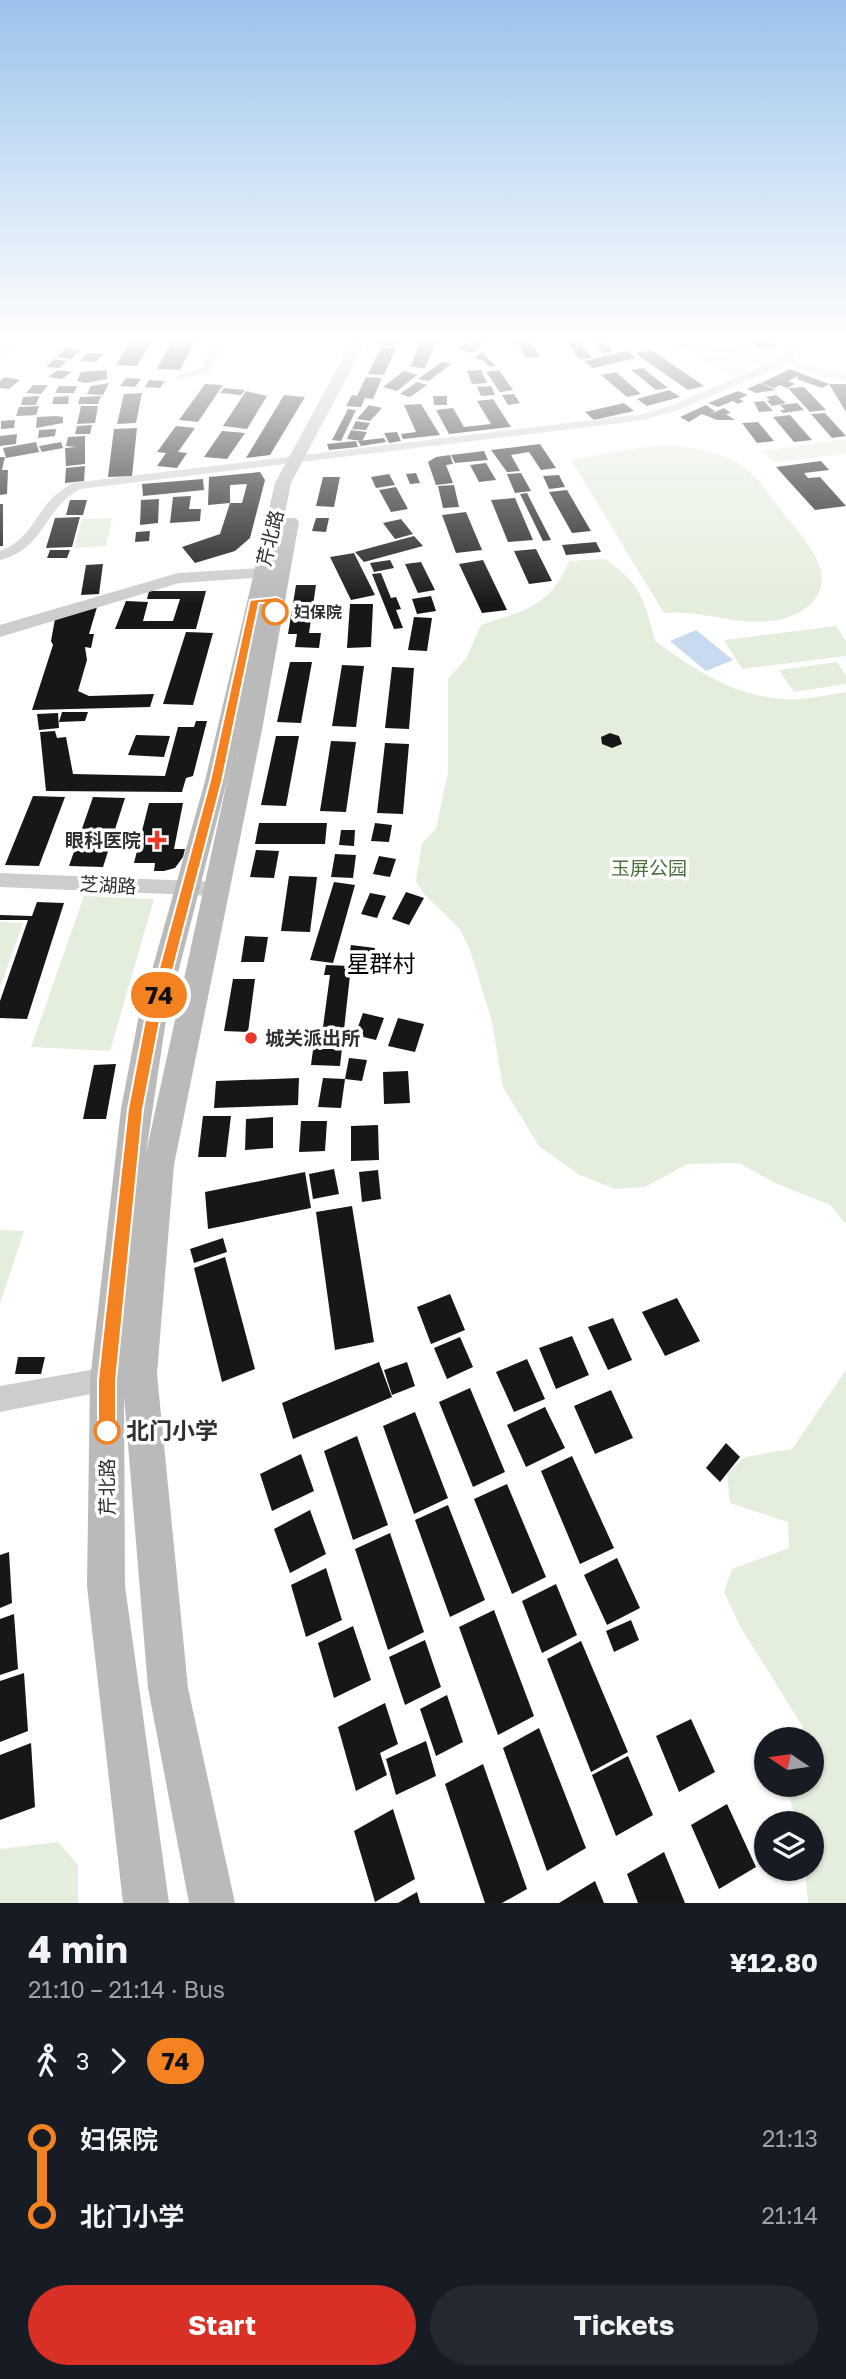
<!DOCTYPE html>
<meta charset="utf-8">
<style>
:root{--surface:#171b24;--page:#242831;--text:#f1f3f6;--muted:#9ea1a6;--accent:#d93025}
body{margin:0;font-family:"Golos Text","Noto Sans SC",sans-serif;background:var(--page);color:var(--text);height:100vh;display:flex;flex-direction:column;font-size:26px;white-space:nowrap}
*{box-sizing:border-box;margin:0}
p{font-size:23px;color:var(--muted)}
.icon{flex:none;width:38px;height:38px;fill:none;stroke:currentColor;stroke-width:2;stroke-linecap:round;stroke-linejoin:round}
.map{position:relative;height:1903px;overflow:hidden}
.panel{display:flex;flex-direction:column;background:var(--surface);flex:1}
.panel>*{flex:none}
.badge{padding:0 14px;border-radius:23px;font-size:24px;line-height:46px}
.needle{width:46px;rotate:283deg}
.controls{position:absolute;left:754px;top:1727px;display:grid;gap:14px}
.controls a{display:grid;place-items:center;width:70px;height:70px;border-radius:50%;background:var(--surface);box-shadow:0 2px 5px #0004;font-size:35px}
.map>.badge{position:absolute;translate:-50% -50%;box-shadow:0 0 0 4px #fff}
.legs{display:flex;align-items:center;gap:10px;height:77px;padding:0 28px;font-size:23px}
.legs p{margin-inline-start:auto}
.overview{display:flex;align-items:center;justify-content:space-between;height:119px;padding:0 28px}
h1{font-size:38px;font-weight:700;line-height:52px}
.button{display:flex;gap:14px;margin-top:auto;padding:14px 28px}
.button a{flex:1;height:80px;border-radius:42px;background:var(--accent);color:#fff;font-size:28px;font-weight:700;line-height:80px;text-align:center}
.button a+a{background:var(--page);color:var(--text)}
ul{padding:0 28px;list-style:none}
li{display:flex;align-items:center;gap:24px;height:77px;font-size:26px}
li i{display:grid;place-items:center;width:10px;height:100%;margin:0 9px;background:currentColor}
li i::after{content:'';width:18px;height:18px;margin:-9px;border:5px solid;border-radius:50%;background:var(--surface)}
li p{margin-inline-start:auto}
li:first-child i{background:linear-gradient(#0000 50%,currentColor 0)}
li:last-child i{background:linear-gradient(currentColor 50%,#0000 0)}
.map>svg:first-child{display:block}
.green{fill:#e4eedd}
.water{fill:#c8daef}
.building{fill:#171717;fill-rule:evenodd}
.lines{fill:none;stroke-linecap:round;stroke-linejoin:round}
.minor{fill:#cdcdcd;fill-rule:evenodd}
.tertiary{fill:#cdcdcd;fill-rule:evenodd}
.secondary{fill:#bababa;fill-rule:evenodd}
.line-1{fill:#f58220;stroke:#fff;stroke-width:2}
.stop-1-dot{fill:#fff;stroke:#f58220;stroke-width:3.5}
.poi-dot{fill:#f03628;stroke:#fff;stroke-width:2.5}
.labels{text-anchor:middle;stroke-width:7;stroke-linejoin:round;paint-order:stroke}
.far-stop-label{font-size:16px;font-weight:bold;fill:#303030;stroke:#fff;text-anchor:start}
.street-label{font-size:19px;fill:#303030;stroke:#fff}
.poi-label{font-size:19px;font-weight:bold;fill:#303030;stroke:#fff;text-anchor:end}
.park-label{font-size:19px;fill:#4b6f3a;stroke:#fff}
.quarter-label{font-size:23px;fill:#000;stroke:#fff}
.near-stop-label{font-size:23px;font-weight:bold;fill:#303030;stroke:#fff;text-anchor:start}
</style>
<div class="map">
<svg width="846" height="1903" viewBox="0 0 846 1903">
<rect width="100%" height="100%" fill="#fff"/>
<!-- green -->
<g class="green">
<polygon points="0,339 47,339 0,357"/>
<polygon points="687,350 770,359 732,376"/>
<polygon points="846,439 846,454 774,462 762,451"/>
<path d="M670 445C694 448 716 451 737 463 757 474 770 496 784 514 809 544 846 583 800 612 756 636 709 608 664 613L571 460C605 455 637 446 670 445Z"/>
<polygon points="112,518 106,546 74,548 82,519"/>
<path d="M604 559C640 581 645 601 655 641 694 669 732 695 781 699 802 701 826 695 846 692V1224L830 1205 775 1183 739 1163 687 1164 645 1187 615 1189 578 1174 539 1146 503 1087 492 1022 470 950 460 929 423 893 416 881 422 843 436 829 448 772V679L467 657 481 625C524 611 551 606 569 561Z"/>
<polygon points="836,626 846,641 846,656 742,669 724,640"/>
<polygon points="837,662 846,675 846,684 794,692 779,670"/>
<polygon points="84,896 154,899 110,1051 31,1047"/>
<polygon points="0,922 23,923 0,987"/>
<polygon points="0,1230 24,1231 0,1304"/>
<polygon points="846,1370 846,1903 808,1903 805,1869 812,1869 812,1824 796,1823 790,1798 792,1785 812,1785 812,1740 800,1739 803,1727 740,1626 724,1592 732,1569 789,1548 788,1522 730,1503 727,1474 745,1457 792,1449"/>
<polygon points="58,1842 78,1865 78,1903 0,1903 0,1849"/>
</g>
<!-- water -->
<g class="water">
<polygon points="601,339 635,339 768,353 846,376 846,380 824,377 769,357"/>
<polygon points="696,630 733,660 706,671 670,641"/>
</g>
<!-- building -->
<g class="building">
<polygon points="132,339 153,339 137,366 116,365"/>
<polygon points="173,339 196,339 180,370 157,369"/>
<polygon points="382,339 400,339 396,346 379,344"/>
<polygon points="422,339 437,339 425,368 410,367"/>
<polygon points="469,339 485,339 472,353 459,349"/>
<polygon points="515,339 528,339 540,357 526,358"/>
<polygon points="566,339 577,339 592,358 579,359"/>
<polygon points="750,339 771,339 778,346 758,348"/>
<polygon points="606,342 613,352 602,353 595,343"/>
<polygon points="381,347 396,348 384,375 368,374"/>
<polygon points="66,348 81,350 71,359 56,357"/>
<polygon points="651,350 676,367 704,386 688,390 635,353"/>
<polygon points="627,351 636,358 593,368 584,361"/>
<polygon points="483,352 488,359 496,366 490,367 482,360 474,358"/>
<polygon points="87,353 103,354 96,362 80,361"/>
<polygon points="54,359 67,361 59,368 46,367"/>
<polygon points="442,362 451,364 429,381 418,379"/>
<polygon points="643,368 668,388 656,390 631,370"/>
<polygon points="790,369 813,378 829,384 822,388 797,379 798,376 788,381 795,384 787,388 780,385 774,388 761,383"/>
<polygon points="58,370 72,372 62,379 48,377"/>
<polygon points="107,370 107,379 86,383 77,381 81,372"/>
<polygon points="481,370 487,383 472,384 467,371"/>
<polygon points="499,370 513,390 500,392 486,372"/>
<polygon points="404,371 417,375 397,391 383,387"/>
<polygon points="616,372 641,394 627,397 601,375"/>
<polygon points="5,377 20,380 9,389 0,388 0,381"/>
<polygon points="366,377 382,378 373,399 365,398 361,407 346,406 352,395 357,396"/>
<polygon points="126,378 141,379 135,387 120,386"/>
<polygon points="149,380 165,381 160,388 145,387"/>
<polygon points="417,382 427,385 410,397 400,394"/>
<polygon points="109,383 103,395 87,394 91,386"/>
<polygon points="760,383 776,390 756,393 747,389"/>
<polygon points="205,384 223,385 198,422 179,420"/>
<polygon points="829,384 846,384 846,412"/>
<polygon points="33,385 48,385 41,394 26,393"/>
<polygon points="59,386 77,386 74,393 55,393"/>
<polygon points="491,386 495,395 481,396 477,387"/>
<polygon points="804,387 826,410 810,412 788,388"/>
<polygon points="224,388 245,390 241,395 220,393"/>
<polygon points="669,390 680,397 647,406 637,399"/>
<polygon points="246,391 267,396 247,429 223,426"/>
<polygon points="738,391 748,395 739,399 744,401 738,404 733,401 718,407 708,403"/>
<polygon points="142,393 136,423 117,424 124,394"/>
<polygon points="514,394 520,403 508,405 502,395"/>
<polygon points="284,395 305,397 270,455 246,458"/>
<polygon points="776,395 786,403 772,406 767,401 770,400 766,397"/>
<polygon points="39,396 36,405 21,405 23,397"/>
<polygon points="69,396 68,404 52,404 54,397"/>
<polygon points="101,396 98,404 78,404 80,397"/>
<polygon points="433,396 447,396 447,405 434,405"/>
<polygon points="493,399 511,427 449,434 436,410 453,408 464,427 491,424 477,401"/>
<polygon points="764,401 773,411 759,412 754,402"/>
<polygon points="624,403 634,411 594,420 585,412"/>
<polygon points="797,403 804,410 783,413 780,410 785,410 780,405"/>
<polygon points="421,404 440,435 403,439 401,434 416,432 404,405"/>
<polygon points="369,405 382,408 370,421 357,419"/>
<polygon points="706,405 715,411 710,414 724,408 731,413 726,414 735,420 717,420 702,414 689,422 680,417"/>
<polygon points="39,406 36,415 16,416 19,407"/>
<polygon points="81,406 98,406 95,423 77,424"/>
<polygon points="348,409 356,410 341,441 332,440"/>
<polygon points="825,413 846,436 832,438 811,414"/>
<polygon points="790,415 812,440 794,442 773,417"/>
<polygon points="56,416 63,417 63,423 36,428 37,417"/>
<polygon points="15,420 14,428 1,429 1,421"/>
<polygon points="356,421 370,423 366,430 352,429"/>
<polygon points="758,422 774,441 757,443 742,423"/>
<polygon points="92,425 90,434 75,434 77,426"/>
<polygon points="176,426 195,428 178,452 187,453 177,468 157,466 166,453 157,452"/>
<polygon points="137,428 132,476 108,477 114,429"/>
<polygon points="56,429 55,436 38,438 39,430"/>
<polygon points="351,430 367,432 362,441 347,439"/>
<polygon points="222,431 245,433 227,459 204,457"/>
<polygon points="397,432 401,441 389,443 384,433"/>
<polygon points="17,434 16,444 0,446 0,436"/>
<polygon points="85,436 85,464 66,466 65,448 77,447 66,446 68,437"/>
<polygon points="384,438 386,442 361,446 358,441"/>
<polygon points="356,441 358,447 329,450 327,444"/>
<polygon points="36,442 39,452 6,458 3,448"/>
<polygon points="61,442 63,448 42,452 39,446"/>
<polygon points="540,444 556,468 541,470 529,452 511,455 520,471 507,472 491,450"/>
<polygon points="484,451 488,460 455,463 451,455"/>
<polygon points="450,455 453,464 446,465 453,483 436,485 428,462 436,457"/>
<polygon points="0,457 5,457 2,470 8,470 7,494 0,495"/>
<polygon points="821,461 829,470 804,473 808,478 820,477 846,506 815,510 776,467"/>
<polygon points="486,463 496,480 479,482 470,465"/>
<polygon points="85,466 84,481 65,483 66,468"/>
<path d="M260 472 265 480 250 538 235 551 195 563 182 547 220 534 230 503 208 505 209 477ZM247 484 242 503H230V485Z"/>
<polygon points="416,473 420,483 410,484 406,474"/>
<polygon points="521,473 531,491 515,493 507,474"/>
<polygon points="389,474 395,485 376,488 371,477"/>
<polygon points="559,475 565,487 549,489 543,476"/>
<polygon points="323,477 340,477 334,507 316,506"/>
<polygon points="203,479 204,490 143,496 142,484"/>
<polygon points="454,485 459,507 443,508 438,486"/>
<polygon points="396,487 408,509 391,512 379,490"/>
<polygon points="567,490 591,531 572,533 549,492"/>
<polygon points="527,493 551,540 543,541 520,494"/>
<polygon points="191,496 189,509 201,509 200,521 170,523 173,497"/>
<polygon points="515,498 533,540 508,542 491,500"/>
<polygon points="159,499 158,523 140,525 141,500"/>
<polygon points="70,500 87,500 83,515 66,515"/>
<rect x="0" y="504" width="3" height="42"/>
<polygon points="466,512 482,550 456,553 442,515"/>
<polygon points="80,517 72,547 46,548 55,518"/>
<polygon points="316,518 329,518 326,532 312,531"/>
<polygon points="401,519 413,534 395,539 383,523"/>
<polygon points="150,531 149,541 135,542 136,532"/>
<polygon points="414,536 423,546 364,562 355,552"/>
<polygon points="596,542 601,552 566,555 562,545"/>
<polygon points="536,549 552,581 529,584 514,551"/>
<polygon points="50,550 70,550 67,558 47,558"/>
<polygon points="354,553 375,595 351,600 330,557"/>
<polygon points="390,560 394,568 374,572 370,563"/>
<polygon points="483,560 507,610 482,613 459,564"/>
<polygon points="421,562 435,590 418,593 405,564"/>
<polygon points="103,564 99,594 81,595 86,565"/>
<polygon points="381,573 391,598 396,597 401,609 396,610 403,628 394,629 372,574"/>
<polygon points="296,585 316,585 309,633 321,633 319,648 295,647 297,634 288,634"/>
<polygon points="149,591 206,591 196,629 115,629 126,601 148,602 143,621 173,621 180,599 147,599"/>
<polygon points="431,596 436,611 417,614 412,599"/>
<polygon points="350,604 373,604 371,647 347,648"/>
<polygon points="97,607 89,634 94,634 91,648 85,647 87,660 78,691 89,696 154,694 150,707 32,710 53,645 51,641 55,619"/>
<polygon points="414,617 432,618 427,651 408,650"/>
<polygon points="186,632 213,633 193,705 163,704"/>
<polygon points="290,662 312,662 301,723 277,722"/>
<polygon points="342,665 364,666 356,727 332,726"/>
<polygon points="392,667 414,668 409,729 385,728"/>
<polygon points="62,712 88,712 85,721 59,722"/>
<polygon points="58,713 59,728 39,730 37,714"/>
<polygon points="196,721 207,721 193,776 186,778 182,792 46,791 40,732 55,731 57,738 66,737 73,774 165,776 178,727 194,727"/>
<polygon points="610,733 619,736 622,744 612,748 602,744 601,737"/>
<polygon points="136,735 170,736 164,757 128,755"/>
<polygon points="276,736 299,736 286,806 261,805"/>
<polygon points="331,741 356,742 346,812 320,811"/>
<polygon points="385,743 409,744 403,814 377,813"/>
<polygon points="33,796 65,797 39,866 5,865"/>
<polygon points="93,797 125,798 103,867 69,866"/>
<polygon points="149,803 183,803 174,849 185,849 183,857 175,868 164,871 154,871 155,863 134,863"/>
<polygon points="259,823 327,823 325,844 255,844"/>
<polygon points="375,823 392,825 389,842 371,841"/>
<polygon points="341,830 355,830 354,846 339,845"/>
<polygon points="256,850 279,851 274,878 250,877"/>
<polygon points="335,854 356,855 353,878 331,877"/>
<polygon points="379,856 396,859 390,877 373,874"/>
<polygon points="289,876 317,877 310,932 281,931"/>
<polygon points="334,882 355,885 333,963 310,960"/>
<polygon points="406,892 424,898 409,925 392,919"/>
<polygon points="370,893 386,896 377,918 361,914"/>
<polygon points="37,902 64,903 27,1019 0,1018 0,1001 28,920 0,920 0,915 32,916"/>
<polygon points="245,936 268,937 264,962 241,962"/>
<polygon points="351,945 375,948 372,964 348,962"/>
<polygon points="326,965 351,966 340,1066 311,1065 316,1027 323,1027 330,975 324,975"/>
<polygon points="233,979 255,979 248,1032 224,1031"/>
<polygon points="363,1013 384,1018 376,1040 355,1035"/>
<polygon points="398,1018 424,1024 415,1052 388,1046"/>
<polygon points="349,1058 367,1060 362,1081 345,1079"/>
<polygon points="116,1064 106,1119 83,1119 94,1065"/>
<polygon points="408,1071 410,1103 384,1104 383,1072"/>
<polygon points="299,1078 298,1105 214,1108 216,1081"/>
<polygon points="323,1078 345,1079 341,1108 318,1107"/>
<polygon points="203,1116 231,1116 226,1157 198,1157"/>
<polygon points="273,1117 273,1148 245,1150 246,1119"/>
<polygon points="301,1121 327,1121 325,1151 299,1152"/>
<polygon points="378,1125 379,1160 351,1161 351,1126"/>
<polygon points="334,1169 339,1194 313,1199 309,1174"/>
<polygon points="378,1170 381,1199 362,1202 359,1172"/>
<polygon points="305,1172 311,1208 208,1229 205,1192"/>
<polygon points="352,1206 374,1342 335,1350 316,1212"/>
<polygon points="223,1238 227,1252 194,1263 190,1249"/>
<polygon points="225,1257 255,1369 222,1382 194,1268"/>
<polygon points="450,1294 465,1330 431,1344 417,1307"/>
<polygon points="677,1298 700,1341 665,1356 642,1312"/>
<polygon points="613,1318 632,1360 608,1370 588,1327"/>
<polygon points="572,1336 589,1375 556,1389 539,1348"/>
<polygon points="460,1337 473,1367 447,1379 434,1348"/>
<polygon points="18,1357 45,1357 41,1374 15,1374"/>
<polygon points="527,1359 545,1399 514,1412 496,1372"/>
<polygon points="379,1362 392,1397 293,1439 282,1403"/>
<polygon points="407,1362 415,1386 392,1395 384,1370"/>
<polygon points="470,1388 505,1472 473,1487 439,1402"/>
<polygon points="611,1390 633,1438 595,1454 574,1406"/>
<polygon points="545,1407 565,1448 526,1467 507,1425"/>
<polygon points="415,1412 448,1498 414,1514 383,1426"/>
<polygon points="357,1436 388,1525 353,1540 324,1451"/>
<polygon points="726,1443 740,1457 720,1482 706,1468"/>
<polygon points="301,1454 314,1491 272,1511 260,1474"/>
<polygon points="572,1456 614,1548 580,1564 541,1471"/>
<polygon points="507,1484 546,1577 512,1594 474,1499"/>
<polygon points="448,1505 485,1600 450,1617 415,1520"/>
<polygon points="310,1510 326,1554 290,1573 274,1529"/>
<polygon points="390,1533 424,1632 388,1650 355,1549"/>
<polygon points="9,1552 12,1603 0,1608 0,1555"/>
<polygon points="617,1558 640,1608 607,1625 584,1575"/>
<polygon points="326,1568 342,1620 306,1637 291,1585"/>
<polygon points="556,1584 577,1635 542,1653 522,1601"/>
<polygon points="494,1610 534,1716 498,1735 459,1627"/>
<polygon points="14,1614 18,1669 0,1675 0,1619"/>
<polygon points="631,1620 639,1640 614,1652 606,1631"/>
<polygon points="353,1626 371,1680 334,1698 318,1643"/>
<polygon points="425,1640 441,1687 405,1705 389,1657"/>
<polygon points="581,1641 628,1752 591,1772 547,1659"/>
<polygon points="24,1673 28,1731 0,1742 0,1681"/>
<polygon points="447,1695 463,1742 436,1756 420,1709"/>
<polygon points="385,1703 398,1744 380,1753 387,1775 356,1791 338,1727"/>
<polygon points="691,1719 715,1772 679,1792 656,1736"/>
<polygon points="539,1728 586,1848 547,1871 503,1748"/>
<polygon points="426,1741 436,1776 396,1795 386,1759"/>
<polygon points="31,1743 35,1807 0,1820 0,1755"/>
<polygon points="628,1756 653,1815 616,1836 592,1775"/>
<polygon points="483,1764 527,1889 502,1903 485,1903 445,1784"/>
<polygon points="727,1804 756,1867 719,1889 691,1825"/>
<polygon points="393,1809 415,1879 375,1902 354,1831"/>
<polygon points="664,1852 685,1903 638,1903 627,1874"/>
<polygon points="595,1881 604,1903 559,1903"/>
<polygon points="417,1892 420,1903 398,1903"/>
</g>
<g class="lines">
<!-- minor -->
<g class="minor">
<polygon points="215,339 225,339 210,372 176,380 176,376 202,368"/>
<path d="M777 339H787L794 346V360L681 409 644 420 80 489C42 510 46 548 0 560V551C38 537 33 504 73 483L643 414 673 405 785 356V348Z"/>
<polygon points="0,873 217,882 226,889 217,896 0,887"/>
<polygon points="107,1367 116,1371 120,1380 116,1389 0,1412 0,1386"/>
</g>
<!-- tertiary -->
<polygon class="tertiary" points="261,568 270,573 267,577 179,583 0,637 0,625 178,573"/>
<!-- secondary -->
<path class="secondary" d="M353 339H367L291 483 284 518H296L299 522 262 730 174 1165 157 1374 188 1688 235 1903H189L148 1688 124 1396 125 1586 169 1903H123L87 1586 90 1380 121 1109 138 1020 205 781 275 483ZM259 635 146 1153 166 1020 227 781Z"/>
</g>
<!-- sky -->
<linearGradient id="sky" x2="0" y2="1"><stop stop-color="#9bc3eb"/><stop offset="0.56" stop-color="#fff"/><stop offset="1" stop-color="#fff" stop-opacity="0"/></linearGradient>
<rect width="846" height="605" fill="url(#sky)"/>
<!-- line-1 -->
<polygon class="line-1" points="277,597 282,600 278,614 270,612 272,603 259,603 222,781 160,1020 143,1109 116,1380 116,1431 113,1438 107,1440 100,1438 98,1431 98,1380 128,1109 145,1020 210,781 250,600"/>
<!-- markers -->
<g class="stop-1-dot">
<circle cx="275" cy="612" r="12"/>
<circle cx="107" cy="1431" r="12"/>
</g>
<g class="poi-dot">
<path d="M153.5 829.5h7v7h7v7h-7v7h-7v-7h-7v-7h7z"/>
<circle cx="251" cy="1038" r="7"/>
</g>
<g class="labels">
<!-- far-stop labels -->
<g class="far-stop-label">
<text x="294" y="618">妇保院</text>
</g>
<!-- street labels -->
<g class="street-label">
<text transform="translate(270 538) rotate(-76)" y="7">芹北路</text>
<text transform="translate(108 885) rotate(3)" y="7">芝湖路</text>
<text transform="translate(107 1487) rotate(-90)" y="7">芹北路</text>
</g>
<!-- poi labels -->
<g class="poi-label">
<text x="141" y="847">眼科医院</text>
<text x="265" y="1045" text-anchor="start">城关派出所</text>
</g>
<!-- park labels -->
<g class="park-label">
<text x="649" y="875">玉屏公园</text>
</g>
<!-- quarter labels -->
<g class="quarter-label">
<text x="381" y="972">星群村</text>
</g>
<!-- near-stop labels -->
<g class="near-stop-label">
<text x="126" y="1439">北门小学</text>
</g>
</g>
</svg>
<div class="controls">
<a><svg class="needle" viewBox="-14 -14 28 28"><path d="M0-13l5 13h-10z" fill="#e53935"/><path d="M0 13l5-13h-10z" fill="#9ea1a6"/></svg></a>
<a><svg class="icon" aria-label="layers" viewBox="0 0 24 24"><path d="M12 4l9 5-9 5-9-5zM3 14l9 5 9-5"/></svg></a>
</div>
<b class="badge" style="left:159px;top:995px;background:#f58220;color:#111">74</b>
</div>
<section class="panel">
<div class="overview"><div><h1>4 min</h1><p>21:10 – 21:14 · Bus</p></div><b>¥12.80</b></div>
<div class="legs"><svg class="icon" aria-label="walk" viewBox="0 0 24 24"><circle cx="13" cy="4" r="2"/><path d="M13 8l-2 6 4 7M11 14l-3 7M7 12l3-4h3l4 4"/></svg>3<svg class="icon" aria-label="forward" viewBox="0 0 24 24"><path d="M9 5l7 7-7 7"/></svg><b class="badge" style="background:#f58220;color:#111">74</b></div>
<ul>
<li><i style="color:#f58220"></i><b>妇保院</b><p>21:13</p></li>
<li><i style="color:#f58220"></i><b>北门小学</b><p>21:14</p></li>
</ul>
<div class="button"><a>Start</a><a>Tickets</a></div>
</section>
